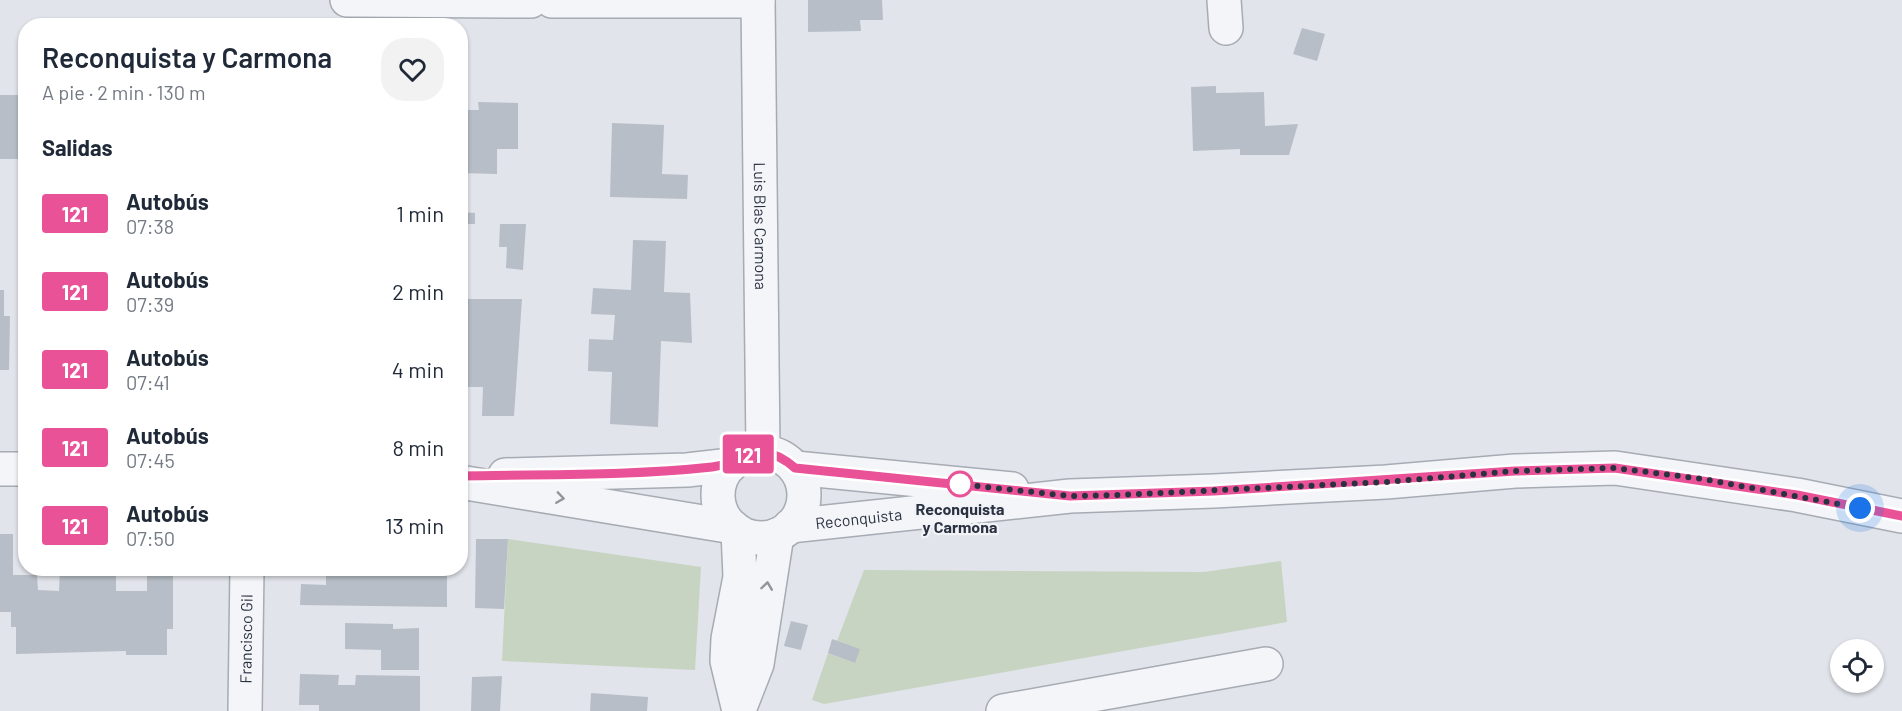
<!DOCTYPE html>
<html lang="es">
<meta charset="utf-8">
<style>
:root{--surface:#fff;--page:#f2f2f3;--text:#1f2937;--muted:#747a83}
body{margin:0;font-family:Barlow,sans-serif;background:var(--page);color:var(--text);height:100vh;display:flex;flex-direction:column;font-size:22px;white-space:nowrap}
*{box-sizing:border-box;margin:0}
p{font-size:20px;color:var(--muted)}
.icon{flex:none;width:33px;height:33px;fill:none;stroke:currentColor;stroke-width:2;stroke-linecap:round;stroke-linejoin:round}
.map{position:relative;flex:1;overflow:hidden}
.details{position:absolute;left:18px;top:18px;width:450px;height:558px;display:flex;flex-direction:column;background:var(--surface);border-radius:24px;box-shadow:0 2px 4px #0004}
.details>*{flex:none}
.badge{padding:0 12px;border-radius:4px;font-size:21px;line-height:39px}
.tools{position:absolute;left:1830px;top:639px;display:grid;gap:12px}
.tools a{display:grid;place-items:center;width:54px;height:54px;border-radius:50%;background:var(--surface);box-shadow:0 2px 4px #0004;font-size:30px}
.you{position:absolute;width:30px;height:30px;margin:-15px;border:4px solid #fff;border-radius:50%;background:#1a73e8;box-shadow:0 0 0 9px #1a73e833}
.map>.badge{position:absolute;translate:-50% -50%;box-shadow:0 0 0 3px #fff}
h2{padding:0 24px;font-size:22px;line-height:54px}
.round{display:grid;place-items:center;flex:none;width:63px;height:63px;border-radius:24px;background:var(--page)}
.headline{display:flex;align-items:center;justify-content:space-between;height:102px;padding:0 24px}
h1{font-size:28px;font-weight:600;line-height:45px}
ul{padding:0;list-style:none}
li{display:flex;align-items:center;gap:18px;height:78px;padding:0 24px}
li div{flex:1}
li b{display:block;font-size:22px}
li em{font-style:normal}
li .badge{min-width:66px;font-weight:700;text-align:center}
.map>svg:first-child{display:block}
.green{fill:#c7d4c2}
.building{fill:#b8bec7}
.lines{fill:none;stroke-linecap:round;stroke-linejoin:round}
.minor-casing{stroke:#a6abb4;stroke-width:36}
.minor{stroke:#f4f5f8;stroke-width:33}
.oneway{stroke:#8f949d}
.line-casing{stroke:#fff;stroke-width:14}
.line{stroke:#e95297;stroke-width:9}
.walk{stroke:#2a3242;stroke-width:6;stroke-dasharray:0 10.8}
.stop-dot{fill:#fff;stroke:#e95297;stroke-width:3}
.labels{text-anchor:middle;stroke-width:4.5;stroke-linejoin:round;paint-order:stroke}
.street-label{font-size:16px;fill:#2a3242;stroke:#f1f3f7}
.stop-label{font-size:16px;font-weight:bold;fill:#2a3242;stroke:#f1f3f7}
</style>
<div class="map">
<svg width="1902" height="711" viewBox="0 0 1902 711">
<rect width="100%" height="100%" fill="#e1e4ea"/>
<!-- green -->
<g class="green">
<polygon points="508,539 701,567 695,670 502,661"/>
<polygon points="1281,561 1287,622 824,704 812,700 828,653 855,663 837,641 864,570 1204,572"/>
</g>
<!-- building -->
<g class="building">
<polygon points="808,0 882,0 883,20 860,20 861,31 808,32"/>
<polygon points="1302,28 1325,34 1317,61 1293,54"/>
<polygon points="1216,86 1216,93 1264,92 1265,126 1298,124 1289,155 1240,155 1240,149 1193,151 1191,87"/>
<rect x="0" y="95" width="26" height="64"/>
<polygon points="478,102 518,103 518,149 497,149 497,174 460,173 460,110 479,110"/>
<polygon points="612,123 664,125 662,174 688,175 687,199 610,197"/>
<polygon points="460,212 475,213 475,224 460,224"/>
<polygon points="18,220 26,220 26,243 19,243"/>
<polygon points="500,224 526,224 523,270 506,268 507,247 499,247"/>
<polygon points="633,240 666,241 664,292 690,293 692,343 661,341 658,427 610,424 612,372 588,371 589,339 613,340 615,315 591,314 593,288 631,290"/>
<polygon points="0,290 4,290 4,316 10,316 9,370 0,370"/>
<polygon points="460,299 522,299 514,416 482,416 483,387 460,387"/>
<polygon points="0,534 13,534 13,575 37,575 38,590 59,591 60,568 116,568 116,591 147,591 147,576 173,576 173,629 167,629 167,655 126,655 126,651 16,654 16,627 11,627 11,612 0,612"/>
<polygon points="476,539 508,539 504,609 475,608"/>
<polygon points="326,568 447,568 447,607 300,605 301,584 326,585"/>
<polygon points="791,621 808,625 801,650 784,646"/>
<polygon points="345,623 393,624 393,629 419,628 419,670 381,670 381,650 345,649"/>
<polygon points="832,639 860,649 855,663 828,653"/>
<polygon points="300,674 339,675 338,685 355,685 356,675 420,676 420,711 319,711 319,705 299,705"/>
<polygon points="502,676 500,711 471,711 472,677"/>
<polygon points="591,693 648,697 647,711 590,711"/>
</g>
<g class="lines">
<!-- minor casing -->
<g class="minor-casing">
<g id="minor">
<polyline points="347,0 531,1"/>
<path id="s1" d="M758 0 763 452"/>
<polyline points="1224,0 1226,28"/>
<polyline points="552,1 758,1"/>
<circle cx="761" cy="495" r="43"/>
<polyline points="795,468 1012,489"/>
<polyline points="0,469 26,469"/>
<polyline points="505,475 687,470 731,465"/>
<polyline points="460,482 733,527"/>
<path id="s2" d="M790 526 1070 496 1214 491 1386 482 1515 471 1615 468 1797 495 1902 516"/>
<polyline points="738,531 740,577 728,639 727,661 739,711"/>
<polyline points="739,710 757,664 777,535"/>
<path id="s3" d="M245 711 247 568"/>
<polyline points="1003,711 1266,664"/>
</g>
</g>
<!-- minor -->
<use href="#minor" class="minor"/>
</g>
<!-- one-way arrows -->
<defs><path id="oneway-chevron" d="M-2-3.5L2.5 0L-2 3.5" fill="none" stroke-width="1.6" stroke-linecap="round" stroke-linejoin="round" transform="scale(1.5)"/></defs>
<g class="oneway">
<use href="#oneway-chevron" transform="translate(560 498) rotate(8)"/>
<use href="#oneway-chevron" transform="translate(767 586) rotate(-82)"/>
</g>
<g class="lines">
<!-- line casing -->
<g class="line-casing">
<path id="line" d="M460 476C544 474 629 476 712 467 748 463 759 437 795 468L1070 496 1214 491 1515 471 1615 468 1797 495 1902 516"/>
</g>
<!-- line -->
<use href="#line" class="line"/>
<!-- walk -->
<polyline class="walk" points="960,484 958,484 1070,496 1119,495 1386,482 1515,471 1615,468 1703,479 1860,508"/>
</g>
<!-- markers -->
<circle class="stop-dot" cx="960" cy="484" r="12"/>
<g class="labels">
<!-- street labels -->
<g class="street-label">
<text dy="6" stroke="none"><textPath href="#s1" startOffset="226">Luis Blas Carmona</textPath></text>
<text dy="6" stroke="none"><textPath href="#s2" startOffset="69">Reconquista</textPath></text>
<text dy="6" stroke="none"><textPath href="#s3" startOffset="72">Francisco Gil</textPath></text>
</g>
<!-- stop labels -->
<g class="stop-label">
<text x="960" y="515">Reconquista<tspan x="960" dy="18">y Carmona</tspan></text>
</g>
</g>
</svg>
<div class="tools">
<a><svg class="icon" aria-label="locate" viewBox="0 0 24 24"><circle cx="12" cy="12" r="6"/><path d="M12 2v4M12 18v4M2 12h4M18 12h4"/></svg></a>
</div>
<div class="you" style="left:1860px;top:508px"></div>
<b class="badge" style="left:748px;top:454px;background:#e95297;color:#fff">121</b>
<section class="details">
<div class="headline"><div><h1>Reconquista y Carmona</h1><p>A pie · 2 min · 130 m</p></div><a class="round"><svg class="icon" aria-label="heart" viewBox="0 0 24 24"><path d="M12 20l-8-8c-3-5 5-10 8-4 3-6 11-1 8 4z"/></svg></a></div>
<h2>Salidas</h2>
<ul>
<li><span class="badge" style="background:#e95297;color:#fff">121</span><div><b>Autobús</b><p>07:38</p></div><em>1 min</em></li>
<li><span class="badge" style="background:#e95297;color:#fff">121</span><div><b>Autobús</b><p>07:39</p></div><em>2 min</em></li>
<li><span class="badge" style="background:#e95297;color:#fff">121</span><div><b>Autobús</b><p>07:41</p></div><em>4 min</em></li>
<li><span class="badge" style="background:#e95297;color:#fff">121</span><div><b>Autobús</b><p>07:45</p></div><em>8 min</em></li>
<li><span class="badge" style="background:#e95297;color:#fff">121</span><div><b>Autobús</b><p>07:50</p></div><em>13 min</em></li>
</ul>
</section>
</div>
